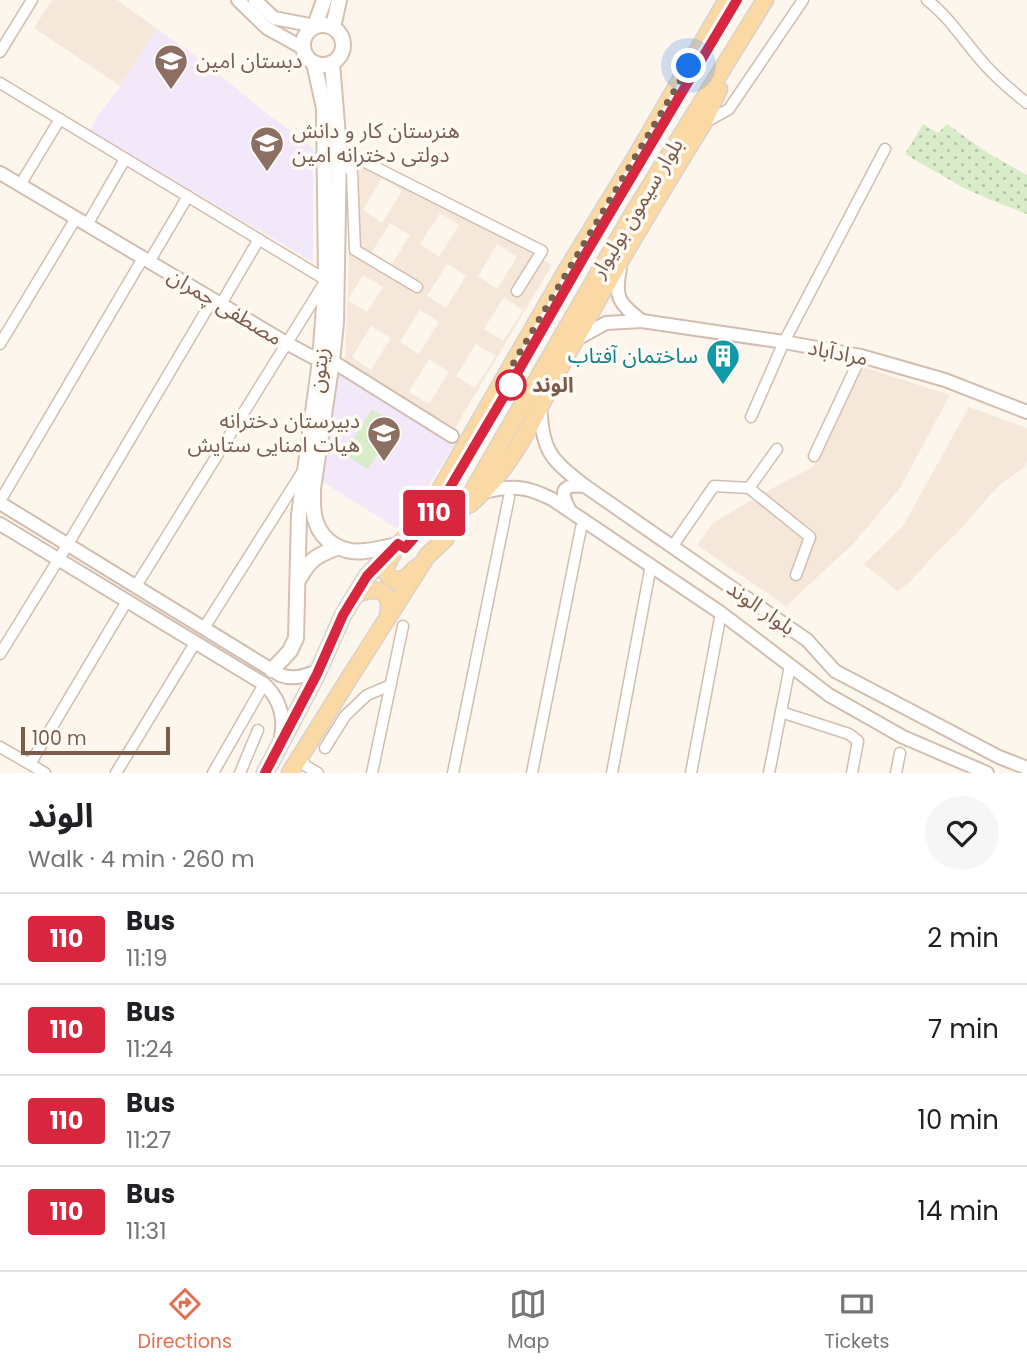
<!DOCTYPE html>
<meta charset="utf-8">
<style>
:root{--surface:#fff;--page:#f6f6f6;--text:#202124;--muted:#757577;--line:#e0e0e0;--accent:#e76f51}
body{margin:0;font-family:Poppins,"Noto Sans Arabic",sans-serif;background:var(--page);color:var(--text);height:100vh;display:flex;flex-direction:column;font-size:26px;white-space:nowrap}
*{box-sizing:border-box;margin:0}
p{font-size:23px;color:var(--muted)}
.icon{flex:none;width:38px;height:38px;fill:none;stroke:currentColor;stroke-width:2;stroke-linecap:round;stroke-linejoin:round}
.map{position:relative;height:773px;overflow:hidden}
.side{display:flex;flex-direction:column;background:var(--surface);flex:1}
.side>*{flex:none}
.badge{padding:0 14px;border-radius:5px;font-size:24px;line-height:46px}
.scale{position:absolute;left:21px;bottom:18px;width:149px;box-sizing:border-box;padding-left:7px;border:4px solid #7a5c4d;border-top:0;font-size:19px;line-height:24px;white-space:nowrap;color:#7a5c4d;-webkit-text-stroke:5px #fffaf3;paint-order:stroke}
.you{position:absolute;width:35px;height:35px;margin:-18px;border:5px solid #fff;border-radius:50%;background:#1a73e8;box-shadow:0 0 0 10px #1a73e833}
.map>.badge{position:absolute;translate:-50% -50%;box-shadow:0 0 0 4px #fff}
.round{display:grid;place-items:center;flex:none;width:74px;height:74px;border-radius:37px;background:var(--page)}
.headline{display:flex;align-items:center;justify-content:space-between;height:119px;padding:0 28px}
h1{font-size:33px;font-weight:700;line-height:52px}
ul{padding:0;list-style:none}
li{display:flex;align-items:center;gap:21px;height:91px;padding:0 28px;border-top:2px solid var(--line)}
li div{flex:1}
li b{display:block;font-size:26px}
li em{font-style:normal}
li .badge{min-width:77px;font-weight:700;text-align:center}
.dock{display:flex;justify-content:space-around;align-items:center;height:98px;border-top:2px solid var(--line);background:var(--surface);font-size:19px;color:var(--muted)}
.dock a{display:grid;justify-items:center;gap:4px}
.dock .current{color:var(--accent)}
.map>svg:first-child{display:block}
.residential{fill:#f5e8da;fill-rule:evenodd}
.education{fill:#f3e8fa}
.green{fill:#d8ecc9}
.park{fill:url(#park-dots)}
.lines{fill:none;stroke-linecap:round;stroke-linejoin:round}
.minor-casing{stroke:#d1beb0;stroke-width:13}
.tertiary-casing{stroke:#d1beb0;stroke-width:16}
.secondary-casing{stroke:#d6c0b0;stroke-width:18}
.primary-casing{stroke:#dad1cd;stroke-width:19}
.minor{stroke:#fff;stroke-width:10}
.tertiary{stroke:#fff;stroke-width:12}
.secondary{stroke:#fff;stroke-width:14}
.primary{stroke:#fbd9a5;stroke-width:16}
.line-casing{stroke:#fff;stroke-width:16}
.line{stroke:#d7263d;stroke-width:10}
.walk{stroke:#7a5c4d;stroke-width:7;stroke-dasharray:0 12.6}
.stop-dot{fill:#fff;stroke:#d7263d;stroke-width:3.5}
.labels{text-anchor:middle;stroke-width:7;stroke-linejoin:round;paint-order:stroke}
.education-label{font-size:21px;fill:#785e54;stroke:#fffaf3;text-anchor:start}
.street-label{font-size:21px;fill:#7a5c4d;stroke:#fffaf3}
.culture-label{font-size:21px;fill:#0d838f;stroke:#fffaf3;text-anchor:end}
.stop-label{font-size:21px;font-weight:bold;fill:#7a5c4d;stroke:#fffaf3;text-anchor:start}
</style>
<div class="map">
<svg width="1027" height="773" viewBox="0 0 1027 773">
<defs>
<pattern id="park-dots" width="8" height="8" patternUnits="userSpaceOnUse" patternTransform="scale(1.75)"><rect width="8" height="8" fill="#d8ecc9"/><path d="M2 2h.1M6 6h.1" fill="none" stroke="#b4c2a5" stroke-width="1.8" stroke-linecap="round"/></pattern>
</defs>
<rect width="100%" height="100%" fill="#fdf6ec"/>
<!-- residential -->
<g class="residential">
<polygon points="52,0 117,0 157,29 120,86 34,28"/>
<path d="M353 156 552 265 455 428 345 361ZM382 178 402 191 382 223 363 210ZM440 213 459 225 439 257 420 244ZM390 223 410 235 390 267 370 255ZM497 244 517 257 497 289 478 276ZM447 264 466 276 446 308 427 296ZM363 275 383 287 367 312 348 300ZM504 297 523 310 503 341 484 329ZM420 310 439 322 419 354 400 342ZM371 326 391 338 371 370 352 357ZM476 344 496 356 475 388 456 376ZM429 359 449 372 429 404 409 392Z"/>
<polygon points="863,367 950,395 900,488 854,543 786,606 697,545 713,523 773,488 813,467"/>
<polygon points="969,407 1027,428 1027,461 1025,467 999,485 957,533 933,556 910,582 897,591 864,564 903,526"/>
</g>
<!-- education -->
<g class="education">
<polygon points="157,29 203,61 260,108 313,148 313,262 90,131 99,114 118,90"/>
<polygon points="336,371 455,444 412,511 396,528 323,482"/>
</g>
<!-- green -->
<polygon class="green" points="372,409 396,424 368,469 344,454"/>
<!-- park -->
<polygon class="park" points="923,124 938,133 947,124 988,153 1027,175 1027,214 991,200 962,187 905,154"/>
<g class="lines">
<!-- minor casing -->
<g class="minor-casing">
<g id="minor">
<path d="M927 0C948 16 962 38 979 58 993 75 1009 89 1027 103"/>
<polyline points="0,52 32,0"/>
<polyline points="0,83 326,280 136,586"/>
<polyline points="706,122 729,109 803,0"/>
<polyline points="339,149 542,251 517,291"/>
<polyline points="340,149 352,173 355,250 417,287"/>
<polyline points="20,185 60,119"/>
<polyline points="87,225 125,159"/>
<polyline points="149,262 188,196"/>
<polyline points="221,304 259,239"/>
<polyline points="0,344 76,218"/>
<polyline points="751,417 784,342 885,149"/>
<polyline points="814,456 861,356"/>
<polyline points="749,488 810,537 796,575"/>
<polyline points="0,501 143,258"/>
<polyline points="672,547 714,486 749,488 777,449"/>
<polyline points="204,628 303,471"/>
<polyline points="0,654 68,544 213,299"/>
<polyline points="781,712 849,734 858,741 852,773"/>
<polyline points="0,747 45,773"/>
<polyline points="325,748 345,716 367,695 391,685"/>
<polyline points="300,757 306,766 318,773"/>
<polyline points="30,764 127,601"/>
<polyline points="116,773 195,643"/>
<polyline points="213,773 264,684"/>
<polyline points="240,773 258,730"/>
<polyline points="372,773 403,626"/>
<polyline points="453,773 509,497"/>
<polyline points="532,773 581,528"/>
<polyline points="612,773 651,565"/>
<polyline points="691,773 721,613"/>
<polyline points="769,773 790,666"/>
<polyline points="896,773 900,753"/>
</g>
</g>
<!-- tertiary casing -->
<g class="tertiary-casing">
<g id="tertiary">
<polyline points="238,0 267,28 303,48"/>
<polyline points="255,0 274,18 315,26"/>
<polyline points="0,173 288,344 320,361 332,361 452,436"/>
<path d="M620 269C614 297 619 304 642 321"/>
<polyline points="575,340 606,323 642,321 784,342 861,356 945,380 1027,412"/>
<path d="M540 405C543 452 549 458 585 486L807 640 835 671 999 757 1027 768"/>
<path d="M484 492C512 485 526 486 552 499L721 613 829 695 903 737 987 773"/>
<path d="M0 503 280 675C294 680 304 676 318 671"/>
<path d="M569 509C559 490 563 484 585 486"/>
<path d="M0 524 264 684C280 699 285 716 281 737"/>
</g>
</g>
<!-- secondary casing -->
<g class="secondary-casing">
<g id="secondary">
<circle cx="323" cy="45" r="20"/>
<polyline points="315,26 324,0"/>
<polyline points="333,27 339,0"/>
<path d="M332 63 339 149 336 323 332 361 313 489C313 499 312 512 316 522 323 543 344 554 365 551 376 550 387 547 398 545"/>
<path d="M299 579C310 559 316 556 336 548"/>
<polyline points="272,670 290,651 296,638 299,515 320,361 326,280 324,108 314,63"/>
</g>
</g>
<!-- primary casing -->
<g class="primary-casing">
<g id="primary">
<path d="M470 504C520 462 541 399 573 344 614 270 658 196 703 124L719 89"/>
<path d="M393 553C391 558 386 564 386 569 386 577 396 583 403 579 408 577 412 571 416 568"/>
<path d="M355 595C378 585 393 590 388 616"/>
<polyline points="265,773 317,674 343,615 367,576 419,524 426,514 565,273 637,155 727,0"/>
<polyline points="290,773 348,680 427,556 445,539 634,212 765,0"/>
</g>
</g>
<!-- minor -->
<use href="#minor" class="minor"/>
<!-- tertiary -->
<use href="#tertiary" class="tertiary"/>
<!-- secondary -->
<use href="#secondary" class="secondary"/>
<!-- primary -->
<use href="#primary" class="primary"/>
</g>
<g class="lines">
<!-- line casing -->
<g class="line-casing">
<polyline id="line" points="265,773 317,674 343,615 367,576 398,544 405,548 427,523 442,501 500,403 585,255 737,0"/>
</g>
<!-- line -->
<use href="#line" class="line"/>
<!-- walk -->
<polyline class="walk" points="511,385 500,386 689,66"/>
</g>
<!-- icons -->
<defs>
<g id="school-pin" transform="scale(1.75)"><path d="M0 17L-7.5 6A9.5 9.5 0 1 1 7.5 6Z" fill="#8d6e63" stroke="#fffaf3"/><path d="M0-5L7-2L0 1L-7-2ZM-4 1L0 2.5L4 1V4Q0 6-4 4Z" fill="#fff"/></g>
<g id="building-pin" transform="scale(1.75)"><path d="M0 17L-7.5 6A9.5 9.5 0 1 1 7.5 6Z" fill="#0f9aa8" stroke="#fffaf3"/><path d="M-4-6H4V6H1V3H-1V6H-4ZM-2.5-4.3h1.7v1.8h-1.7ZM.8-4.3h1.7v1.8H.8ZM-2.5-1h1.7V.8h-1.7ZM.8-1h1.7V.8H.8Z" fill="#fff"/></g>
</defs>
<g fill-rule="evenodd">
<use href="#school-pin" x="171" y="61"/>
<use href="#school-pin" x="267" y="143"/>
<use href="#building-pin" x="723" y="356"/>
<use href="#school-pin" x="384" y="433"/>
</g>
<!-- markers -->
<circle class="stop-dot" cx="511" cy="385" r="14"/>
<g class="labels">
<!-- education labels -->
<g class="education-label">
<text x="196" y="68">دبستان امین</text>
<text x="292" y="138">هنرستان کار و دانش<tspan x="292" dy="24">دولتی دخترانه امین</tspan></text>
<text x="360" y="428" text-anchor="end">دبیرستان دخترانه<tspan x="360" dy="24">هیات امنایی ستایش</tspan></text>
</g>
<!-- street labels -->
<g class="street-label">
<text transform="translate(637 208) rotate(-59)" y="7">بلوار سیمون بولیوار</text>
<text transform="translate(225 307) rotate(31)" y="7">مصطفی چمران</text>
<text transform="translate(838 353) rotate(11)" y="7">مرادآباد</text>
<text transform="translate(319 370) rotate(-83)" y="7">زیتون</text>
<text transform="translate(761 608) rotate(35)" y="7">بلوار الوند</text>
</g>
<!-- culture labels -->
<g class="culture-label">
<text x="698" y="363">ساختمان آفتاب</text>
</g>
<!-- stop labels -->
<g class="stop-label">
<text x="532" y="392">الوند</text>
</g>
</g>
</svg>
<div class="scale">100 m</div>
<div class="you" style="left:689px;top:66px"></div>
<b class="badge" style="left:434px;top:513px;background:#d7263d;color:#fff">110</b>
</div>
<section class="side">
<div class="headline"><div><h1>الوند</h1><p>Walk · 4 min · 260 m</p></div><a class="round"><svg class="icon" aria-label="heart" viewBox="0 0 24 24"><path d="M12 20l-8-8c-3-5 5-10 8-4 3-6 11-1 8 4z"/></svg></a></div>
<ul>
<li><span class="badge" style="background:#d7263d;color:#fff">110</span><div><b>Bus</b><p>11:19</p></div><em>2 min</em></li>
<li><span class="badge" style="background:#d7263d;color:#fff">110</span><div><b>Bus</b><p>11:24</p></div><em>7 min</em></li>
<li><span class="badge" style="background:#d7263d;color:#fff">110</span><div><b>Bus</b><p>11:27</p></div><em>10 min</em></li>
<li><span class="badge" style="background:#d7263d;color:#fff">110</span><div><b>Bus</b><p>11:31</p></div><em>14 min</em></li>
</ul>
</section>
<nav class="dock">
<a class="current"><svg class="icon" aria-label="directions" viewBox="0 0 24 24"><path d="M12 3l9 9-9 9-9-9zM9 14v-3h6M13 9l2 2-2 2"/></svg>Directions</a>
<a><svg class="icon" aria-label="map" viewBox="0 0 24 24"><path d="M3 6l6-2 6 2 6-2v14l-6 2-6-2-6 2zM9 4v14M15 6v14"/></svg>Map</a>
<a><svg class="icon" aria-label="tickets" viewBox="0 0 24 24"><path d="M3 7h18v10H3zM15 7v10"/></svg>Tickets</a>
</nav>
